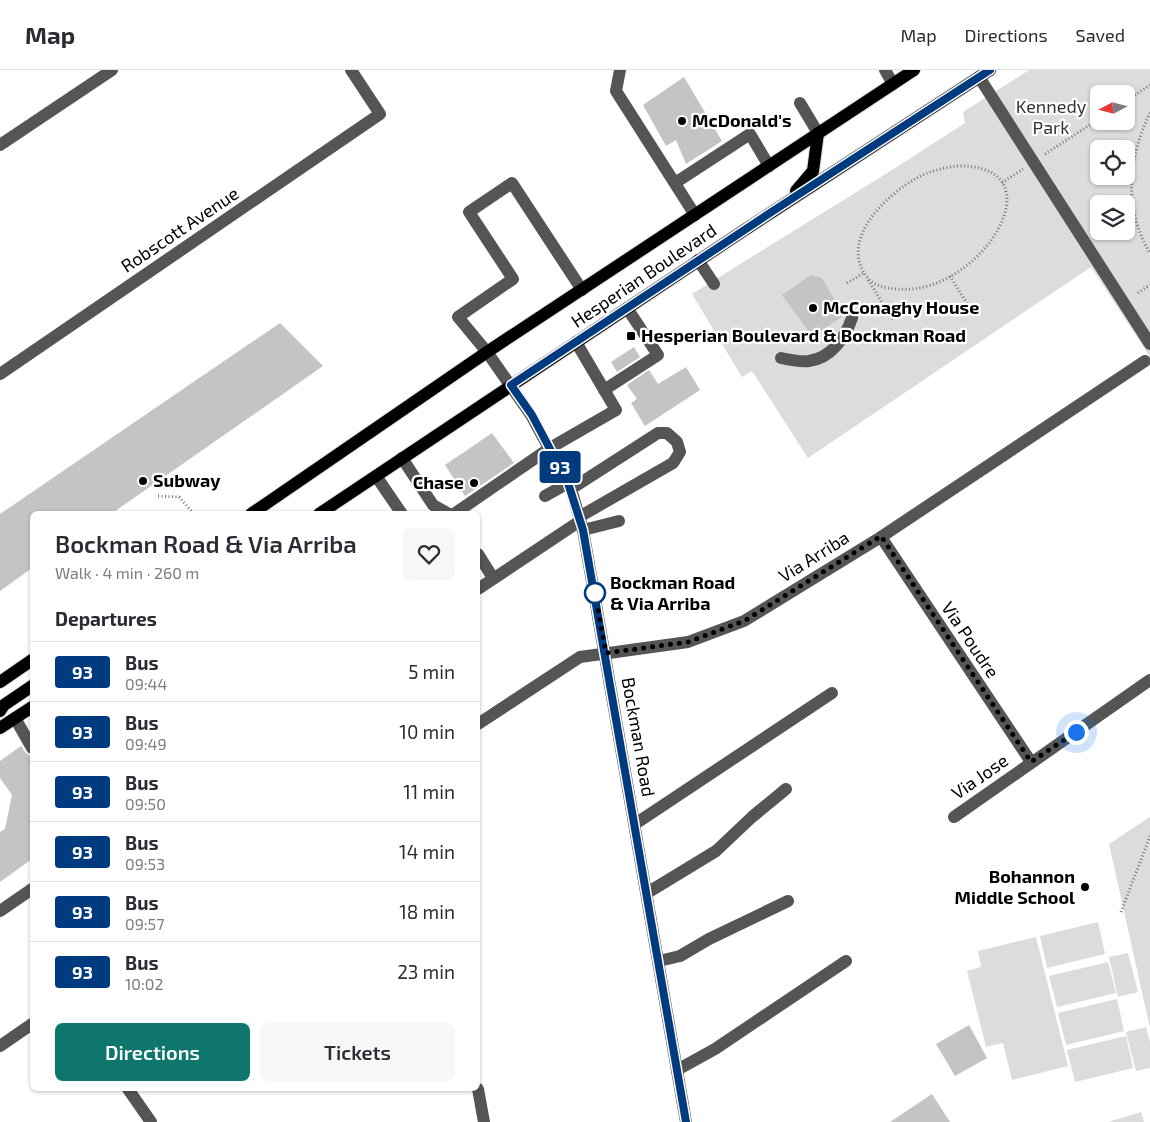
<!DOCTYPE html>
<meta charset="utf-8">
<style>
:root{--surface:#fff;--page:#f7f7f7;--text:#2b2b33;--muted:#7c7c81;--line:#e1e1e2;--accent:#0f766e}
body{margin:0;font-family:"Exo 2",sans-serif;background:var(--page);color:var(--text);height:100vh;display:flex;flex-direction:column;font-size:19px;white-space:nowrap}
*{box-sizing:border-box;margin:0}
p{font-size:16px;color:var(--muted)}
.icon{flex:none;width:28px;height:28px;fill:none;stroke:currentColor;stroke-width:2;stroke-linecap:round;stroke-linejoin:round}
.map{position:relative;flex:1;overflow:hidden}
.panel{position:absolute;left:30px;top:441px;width:450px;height:580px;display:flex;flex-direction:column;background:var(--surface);border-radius:8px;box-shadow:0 1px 4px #0004}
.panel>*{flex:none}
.badge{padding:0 10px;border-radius:4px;font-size:18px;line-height:32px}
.needle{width:32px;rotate:263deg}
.tools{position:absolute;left:1090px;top:15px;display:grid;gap:10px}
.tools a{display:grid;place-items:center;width:45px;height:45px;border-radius:8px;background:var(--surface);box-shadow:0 1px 4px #0004;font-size:25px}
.you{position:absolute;width:25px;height:25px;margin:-12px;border:4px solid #fff;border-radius:50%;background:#1a73e8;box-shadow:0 0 0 8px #1a73e833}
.map>.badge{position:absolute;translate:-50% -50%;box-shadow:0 0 0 2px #fff}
h2{padding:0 25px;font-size:19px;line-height:45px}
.round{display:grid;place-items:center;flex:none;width:52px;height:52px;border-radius:8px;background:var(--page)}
.head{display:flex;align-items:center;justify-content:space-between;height:85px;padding:0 25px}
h1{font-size:24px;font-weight:600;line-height:38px}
.cta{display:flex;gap:10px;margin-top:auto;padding:10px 25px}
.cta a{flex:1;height:58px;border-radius:8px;background:var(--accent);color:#fff;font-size:20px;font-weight:600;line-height:58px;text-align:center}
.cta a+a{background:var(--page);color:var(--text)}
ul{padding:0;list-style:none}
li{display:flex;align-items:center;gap:15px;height:60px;padding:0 25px;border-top:1px solid var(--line)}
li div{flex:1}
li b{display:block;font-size:19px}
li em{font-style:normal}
li .badge{min-width:55px;font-weight:700;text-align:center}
header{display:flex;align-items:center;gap:30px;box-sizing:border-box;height:70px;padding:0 25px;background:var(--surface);border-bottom:1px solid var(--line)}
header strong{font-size:24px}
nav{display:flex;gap:28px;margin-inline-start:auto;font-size:18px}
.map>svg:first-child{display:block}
.green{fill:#dcdcdc;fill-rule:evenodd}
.building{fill:#c4c4c4}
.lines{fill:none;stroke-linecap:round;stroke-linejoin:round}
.major-casing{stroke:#dbdbdb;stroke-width:14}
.path{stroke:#777;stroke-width:3;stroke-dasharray:1 2.5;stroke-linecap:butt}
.minor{stroke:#555;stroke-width:12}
.major{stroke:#000;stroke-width:12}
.line-casing{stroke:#fff;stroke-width:11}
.line{stroke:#003b80;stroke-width:8}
.walk{stroke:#000;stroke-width:5;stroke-dasharray:0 9}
.poi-dot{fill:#000;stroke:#fff;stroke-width:2}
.stop-dot{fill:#fff;stroke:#003b80;stroke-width:2.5}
.labels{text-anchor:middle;stroke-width:4.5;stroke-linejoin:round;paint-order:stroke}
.park-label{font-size:18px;fill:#333;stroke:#fff}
.poi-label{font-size:18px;font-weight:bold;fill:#000;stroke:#fff;text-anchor:start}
.street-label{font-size:18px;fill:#000;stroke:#fff}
.stop-label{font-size:18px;font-weight:bold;fill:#000;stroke:#fff;text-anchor:start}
</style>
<header>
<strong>Map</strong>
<nav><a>Map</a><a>Directions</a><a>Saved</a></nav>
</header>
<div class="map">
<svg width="1150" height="1052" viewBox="0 0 1150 1052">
<rect width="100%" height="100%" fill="#fff"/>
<!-- green -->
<g class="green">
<path d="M1029 0H1150V287L1091 197 808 388 752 301 742 307 692 224 892 100 965 53 963 42ZM1099 24H1126V51H1099ZM1099 79H1126V106H1099ZM1099 134H1126V161H1099Z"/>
<polygon points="1150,747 1150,958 1109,774"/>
<polygon points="1098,852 1105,884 1047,898 1040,866"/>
<polygon points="1036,867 1068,996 1012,1010 1003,973 986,977 967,901 981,897 978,881"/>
<polygon points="1128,883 1138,922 1118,927 1109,887"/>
<polygon points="1108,892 1116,923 1057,937 1049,906"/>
<polygon points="1117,929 1124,961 1066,975 1058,943"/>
<polygon points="1146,957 1150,972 1150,998 1136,1001 1126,962"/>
<polygon points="1126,966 1133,998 1075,1012 1067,980"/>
<polygon points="1141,1042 1144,1052 1108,1052"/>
</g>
<!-- building -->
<g class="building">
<polygon points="684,7 722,71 686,94 676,70 666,76 643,35"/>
<polygon points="811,205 822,208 836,232 833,233 842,247 812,266 782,225"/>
<polygon points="280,253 323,296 111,444 32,444 32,498 0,521 0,444"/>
<polygon points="634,277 640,287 617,302 611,292"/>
<polygon points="686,297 700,320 645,356 631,333 637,329 627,315 649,300 658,314"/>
<polygon points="492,363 514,393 465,426 445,395"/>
<polygon points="21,676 25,682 32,688 32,789 0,812 0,762 5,759 12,725 0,708 0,691"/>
<polygon points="969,955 987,988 955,1006 936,974"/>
<polygon points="932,1024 950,1052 890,1052"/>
</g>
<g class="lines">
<!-- major casing -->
<g class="major-casing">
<g id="major">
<polyline points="796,121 813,101 818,63"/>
<polyline points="251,444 487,282 914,0"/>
<polyline points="319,444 743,161 990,0"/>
<polyline points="0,612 32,590"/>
<polyline points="0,641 4,635 32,616"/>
<polyline points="0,658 32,637"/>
</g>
</g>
<!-- path -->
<g class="path">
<polyline points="1126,31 1150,15"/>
<path d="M1150 43C1128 89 1123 138 1150 183"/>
<polyline points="1045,84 1099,49"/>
<path d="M957 96C1063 94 980 227 897 219 885 218 874 216 867 207 838 170 887 124 917 108 929 101 943 98 957 96Z"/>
<polyline points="1002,113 1023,99"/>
<polyline points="950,206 969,237"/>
<polyline points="868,210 894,251"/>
<polyline points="847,213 864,203"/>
<polyline points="1138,223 1150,215"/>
<polyline points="158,426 179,427 193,443 200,444"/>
<polyline points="1121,842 1150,766"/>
</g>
<!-- minor -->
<g class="minor">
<polyline points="620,0 616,21 695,145"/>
<polyline points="885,0 893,14"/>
<polyline points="979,7 1150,274"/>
<polyline points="800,33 818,63"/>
<polyline points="0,75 112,0"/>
<polyline points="675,113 750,64 769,96"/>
<polyline points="698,190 714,214"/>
<polyline points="582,220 512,113 469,142 513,209 458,247 487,282 531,345 571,419 583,460 686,1052"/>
<path d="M781 288C790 290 800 292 809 291 831 288 845 268 852 248"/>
<polyline points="0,304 380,44 351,0"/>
<polyline points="604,320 658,285 627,238"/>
<polyline points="402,388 433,435 449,444"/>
<polyline points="376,406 402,444"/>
<polyline points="571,419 658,363 667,363 677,372 680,382 673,393 579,447"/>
<polyline points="545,426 568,413"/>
<polyline points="454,444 550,378 616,340 576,272"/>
<polyline points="583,460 619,451"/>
<polyline points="881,467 1031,692"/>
<polyline points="478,484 493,508"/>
<polyline points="478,519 580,451"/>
<polyline points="15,648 32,678"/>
<polyline points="478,654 580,587 688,572 744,551 881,467 1145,291"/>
<polyline points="954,747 1150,610"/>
<polyline points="635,754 832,623"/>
<polyline points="647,823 716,781 752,747 786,719"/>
<polyline points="0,841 32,819"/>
<polyline points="659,891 680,886 709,869 788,831"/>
<polyline points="0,976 32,954"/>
<polyline points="677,1000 715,979 846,891"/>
<polyline points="128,1019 151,1052"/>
<polyline points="478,1019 484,1052"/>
</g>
<!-- major -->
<use href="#major" class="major"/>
</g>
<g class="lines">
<!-- line casing -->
<g class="line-casing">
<polyline id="line" points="686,1052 583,460 568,413 532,345 511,315 773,141 990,0"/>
</g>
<!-- line -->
<use href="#line" class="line"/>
<!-- walk -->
<polyline class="walk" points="595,523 606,583 688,572 744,551 881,466 1031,692 1076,662"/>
</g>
<!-- markers -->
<g class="poi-dot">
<circle cx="682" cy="51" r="5"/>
<circle cx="813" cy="238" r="5"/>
<rect x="626" y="261" width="10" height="10" rx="2.5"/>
<circle cx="143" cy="411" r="5"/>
<circle cx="474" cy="413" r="5"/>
<circle cx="1085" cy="817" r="5"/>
</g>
<circle class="stop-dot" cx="595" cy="523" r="10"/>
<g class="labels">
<!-- park labels -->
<g class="park-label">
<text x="1051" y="43">Kennedy<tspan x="1051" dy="21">Park</tspan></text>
</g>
<!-- poi labels -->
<g class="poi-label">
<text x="692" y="57">McDonald's</text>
<text x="823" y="244">McConaghy House</text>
<text x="641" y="272">Hesperian Boulevard &amp; Bockman Road</text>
<text x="153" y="417">Subway</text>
<text x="464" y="419" text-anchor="end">Chase</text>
<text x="1075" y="813" text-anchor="end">Bohannon<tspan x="1075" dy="21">Middle School</tspan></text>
</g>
<!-- street labels -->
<g class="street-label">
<text transform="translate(180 160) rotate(-34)" y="6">Robscott Avenue</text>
<text transform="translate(644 206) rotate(-34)" y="6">Hesperian Boulevard</text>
<text transform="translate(814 487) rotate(-32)" y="6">Via Arriba</text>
<text transform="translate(970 570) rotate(56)" y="6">Via Poudre</text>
<text transform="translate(638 667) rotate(80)" y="6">Bockman Road</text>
<text transform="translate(980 707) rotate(-35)" y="6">Via Jose</text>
</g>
<!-- stop labels -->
<g class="stop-label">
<text x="610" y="519">Bockman Road<tspan x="610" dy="21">&amp; Via Arriba</tspan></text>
</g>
</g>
</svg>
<div class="tools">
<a><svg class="needle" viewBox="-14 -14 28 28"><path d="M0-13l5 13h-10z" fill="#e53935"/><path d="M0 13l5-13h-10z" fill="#7c7c81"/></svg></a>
<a><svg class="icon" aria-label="locate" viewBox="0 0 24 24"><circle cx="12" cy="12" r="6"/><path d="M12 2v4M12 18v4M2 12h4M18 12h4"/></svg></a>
<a><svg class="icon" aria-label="layers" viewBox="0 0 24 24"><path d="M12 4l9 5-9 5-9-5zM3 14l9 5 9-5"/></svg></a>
</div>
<div class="you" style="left:1076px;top:662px"></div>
<b class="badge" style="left:560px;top:397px;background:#003b80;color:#fff">93</b>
<section class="panel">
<div class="head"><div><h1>Bockman Road &amp; Via Arriba</h1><p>Walk · 4 min · 260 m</p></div><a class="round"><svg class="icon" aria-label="heart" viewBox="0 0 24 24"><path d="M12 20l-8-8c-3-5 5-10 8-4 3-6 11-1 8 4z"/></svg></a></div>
<h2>Departures</h2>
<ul>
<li><span class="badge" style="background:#003b80;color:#fff">93</span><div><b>Bus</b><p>09:44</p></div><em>5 min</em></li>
<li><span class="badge" style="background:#003b80;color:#fff">93</span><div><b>Bus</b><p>09:49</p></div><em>10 min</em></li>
<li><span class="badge" style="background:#003b80;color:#fff">93</span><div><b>Bus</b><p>09:50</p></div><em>11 min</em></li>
<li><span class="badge" style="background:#003b80;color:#fff">93</span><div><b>Bus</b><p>09:53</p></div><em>14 min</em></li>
<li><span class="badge" style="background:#003b80;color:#fff">93</span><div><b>Bus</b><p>09:57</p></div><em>18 min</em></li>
<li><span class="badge" style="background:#003b80;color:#fff">93</span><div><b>Bus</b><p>10:02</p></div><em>23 min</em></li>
</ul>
<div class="cta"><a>Directions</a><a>Tickets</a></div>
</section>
</div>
